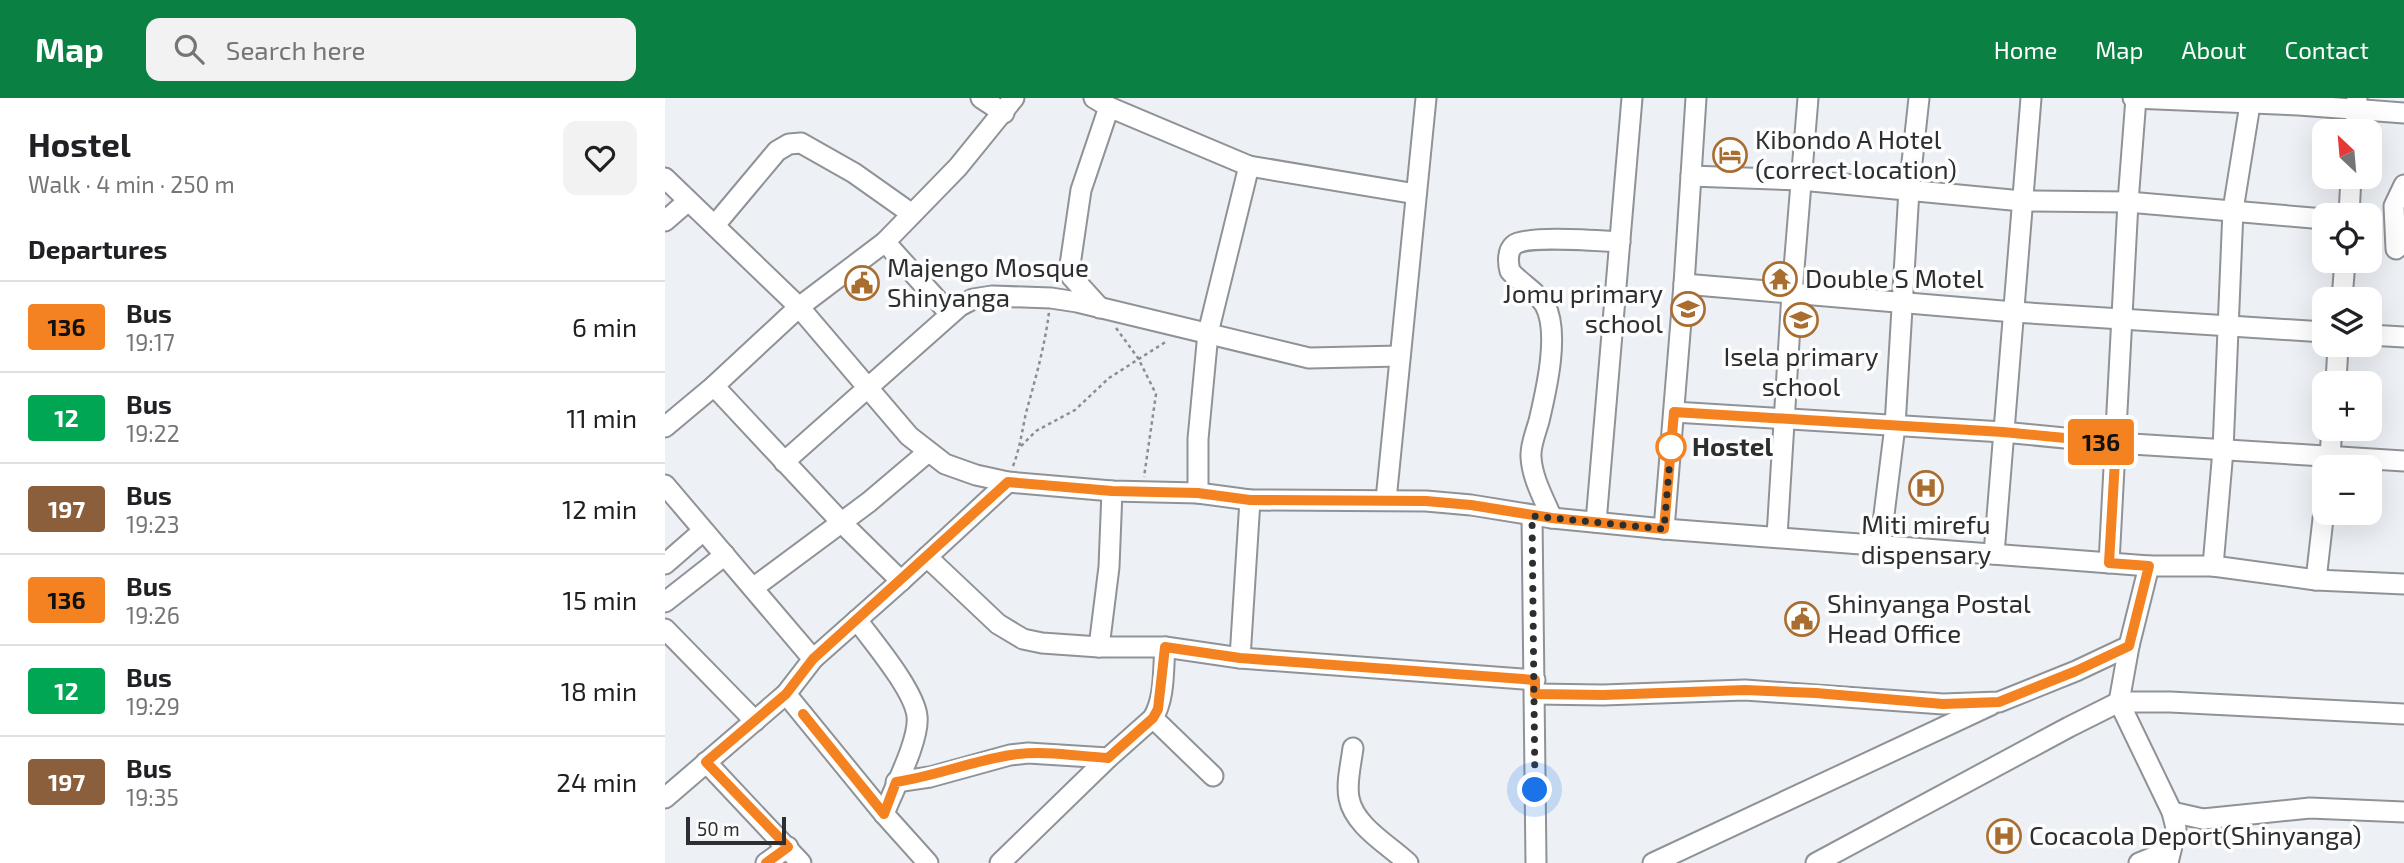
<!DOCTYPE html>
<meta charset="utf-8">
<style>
:root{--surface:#fff;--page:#f2f2f2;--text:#202124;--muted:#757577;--line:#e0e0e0;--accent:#0b8043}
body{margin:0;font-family:"Exo 2",sans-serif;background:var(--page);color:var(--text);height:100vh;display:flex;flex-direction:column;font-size:26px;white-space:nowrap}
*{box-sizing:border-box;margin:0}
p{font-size:23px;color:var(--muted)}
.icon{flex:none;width:38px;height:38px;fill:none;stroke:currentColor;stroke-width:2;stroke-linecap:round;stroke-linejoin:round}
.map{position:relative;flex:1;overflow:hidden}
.sheet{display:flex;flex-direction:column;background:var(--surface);width:665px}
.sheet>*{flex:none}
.badge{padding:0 14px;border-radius:5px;font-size:24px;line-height:46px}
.needle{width:46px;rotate:334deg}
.buttons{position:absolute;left:1647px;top:21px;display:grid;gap:14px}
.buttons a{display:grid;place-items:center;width:70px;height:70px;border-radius:14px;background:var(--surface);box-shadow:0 7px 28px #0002;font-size:35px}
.scale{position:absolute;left:21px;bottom:18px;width:100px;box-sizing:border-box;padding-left:7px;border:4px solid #2d2e30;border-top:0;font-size:19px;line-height:24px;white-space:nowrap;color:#2d2e30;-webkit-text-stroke:5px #fdfdfe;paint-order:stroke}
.you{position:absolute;width:35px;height:35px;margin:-18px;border:5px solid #fff;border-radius:50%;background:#1a73e8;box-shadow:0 0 0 10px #1a73e833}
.map>.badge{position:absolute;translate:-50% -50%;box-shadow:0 0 0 4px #fff}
h2{padding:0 28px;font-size:26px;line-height:63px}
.round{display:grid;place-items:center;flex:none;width:74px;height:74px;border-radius:14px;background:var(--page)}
.head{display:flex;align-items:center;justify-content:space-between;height:119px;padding:0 28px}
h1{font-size:33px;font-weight:700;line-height:52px}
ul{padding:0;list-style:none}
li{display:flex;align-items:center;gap:21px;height:91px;padding:0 28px;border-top:2px solid var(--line)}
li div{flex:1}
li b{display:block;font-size:26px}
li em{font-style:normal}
li .badge{min-width:77px;font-weight:700;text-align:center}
header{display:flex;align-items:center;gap:42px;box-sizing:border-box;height:98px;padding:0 35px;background:var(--accent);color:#fff}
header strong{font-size:33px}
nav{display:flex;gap:38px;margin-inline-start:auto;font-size:24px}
.search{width:490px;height:63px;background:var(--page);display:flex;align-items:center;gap:18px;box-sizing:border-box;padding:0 24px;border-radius:14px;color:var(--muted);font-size:26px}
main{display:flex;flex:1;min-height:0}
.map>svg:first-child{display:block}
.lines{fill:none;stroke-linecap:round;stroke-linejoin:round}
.minor-casing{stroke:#8f9296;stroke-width:23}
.path{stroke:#8c8e91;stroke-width:2.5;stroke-dasharray:3.5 3.5;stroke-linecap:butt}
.minor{stroke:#fff;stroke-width:19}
.line-casing{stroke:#fff;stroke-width:16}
.line{stroke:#f58220;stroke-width:10}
.walk{stroke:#2d2e30;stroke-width:7;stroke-dasharray:0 12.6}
.stop-dot{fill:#fff;stroke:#f58220;stroke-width:3.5}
.labels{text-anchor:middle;stroke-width:7;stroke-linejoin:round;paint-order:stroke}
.poi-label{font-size:26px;fill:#2d2e30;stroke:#fdfdfe;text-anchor:start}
.stop-label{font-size:26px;font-weight:bold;fill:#2d2e30;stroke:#fdfdfe;text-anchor:start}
</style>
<header>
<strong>Map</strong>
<div class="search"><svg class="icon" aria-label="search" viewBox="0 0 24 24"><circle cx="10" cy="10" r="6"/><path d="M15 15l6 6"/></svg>Search here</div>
<nav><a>Home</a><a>Map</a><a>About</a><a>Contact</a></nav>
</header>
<main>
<section class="sheet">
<div class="head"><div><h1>Hostel</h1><p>Walk · 4 min · 250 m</p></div><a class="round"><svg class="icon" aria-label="heart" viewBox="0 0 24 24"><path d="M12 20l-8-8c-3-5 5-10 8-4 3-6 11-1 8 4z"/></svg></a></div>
<h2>Departures</h2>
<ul>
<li><span class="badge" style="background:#f58220;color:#111">136</span><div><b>Bus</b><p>19:17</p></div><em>6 min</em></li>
<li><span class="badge" style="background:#00a651;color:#fff">12</span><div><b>Bus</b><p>19:22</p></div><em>11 min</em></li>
<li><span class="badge" style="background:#8b5e3c;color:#fff">197</span><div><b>Bus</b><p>19:23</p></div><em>12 min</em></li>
<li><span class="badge" style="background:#f58220;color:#111">136</span><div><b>Bus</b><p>19:26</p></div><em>15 min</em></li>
<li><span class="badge" style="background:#00a651;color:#fff">12</span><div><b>Bus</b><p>19:29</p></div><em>18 min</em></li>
<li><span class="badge" style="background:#8b5e3c;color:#fff">197</span><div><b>Bus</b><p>19:35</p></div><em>24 min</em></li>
</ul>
</section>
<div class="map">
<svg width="1739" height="765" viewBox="0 0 1739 765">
<rect width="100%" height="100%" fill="#edf0f5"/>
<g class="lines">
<!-- minor casing -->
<g class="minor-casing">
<g id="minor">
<polyline points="316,0 339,15"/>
<polyline points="429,0 444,9 584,68 751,96"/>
<polyline points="1468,0 1634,7 1739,15"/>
<polyline points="1690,33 1692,0"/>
<polyline points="1026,78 1136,82 1357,103 1463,104 1659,121"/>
<polyline points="0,80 134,209 244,338 280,366 311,377 343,384 447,393 533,395 585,402 761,403 806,407 887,420 999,431 1484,468 1548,468 1651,482 1739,486"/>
<polyline points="1684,117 1686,79"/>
<polyline points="0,123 23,103"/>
<polyline points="50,127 112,53 124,46 136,45 189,75 247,116"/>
<polyline points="220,144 285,216"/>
<polyline points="1731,151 1729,108 1739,87"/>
<polyline points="1019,186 1349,214 1659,234"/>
<polyline points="1677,201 1680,163"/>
<polyline points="435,210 406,178 405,167 416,92 444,9"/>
<polyline points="1704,237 1739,239"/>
<polyline points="1671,285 1673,247"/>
<polyline points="49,288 176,424 236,483"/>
<polyline points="1009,314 1338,334 1451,345 1739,363"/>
<polyline points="0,329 49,288 134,209 220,144 293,69 349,0"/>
<polyline points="119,364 295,208 308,201 327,198 386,200 412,204 644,260 735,258"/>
<polyline points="1664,369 1667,331"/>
<polyline points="0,387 148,561"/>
<polyline points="533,395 533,341 543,235 584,68"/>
<polyline points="721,402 761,0"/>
<polyline points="867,418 871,765"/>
<path d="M887 420C879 401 867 380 866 359 865 348 871 334 874 323 881 293 895 235 880 207 872 194 855 185 845 173 843 165 842 153 849 147 860 137 937 143 955 144"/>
<polyline points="931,424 967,0"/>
<polyline points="999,431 1019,186 1031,0"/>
<polyline points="1112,438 1127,195 1143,0"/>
<polyline points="1215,449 1230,328 1244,92 1254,0"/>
<polyline points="1329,456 1366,0"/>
<polyline points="262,459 333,526 358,541 377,545 434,549 500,549 575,560 870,582"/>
<polyline points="1444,465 1463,104 1471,0"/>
<polyline points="0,466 38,433"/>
<polyline points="1484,468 1464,548 1454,604 1507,714 1511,730 1503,765"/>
<polyline points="1548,468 1558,352 1568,112 1586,0"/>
<polyline points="1651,482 1659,412"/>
<polyline points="88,490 204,404 263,354"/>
<polyline points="0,504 60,457"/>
<path d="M192 522C209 545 249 592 252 618 255 642 228 692 219 716"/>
<polyline points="0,531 90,623"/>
<polyline points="434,549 444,469 447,393"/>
<polyline points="575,560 585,402"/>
<polyline points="121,596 219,716 263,765"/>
<polyline points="870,596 938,597 1080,592 1278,606 1334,604 1411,573 1464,548"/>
<polyline points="488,620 548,678"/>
<path d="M688 650C686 666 681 685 684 700 689 728 724 747 743 765"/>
<polyline points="41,664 136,765"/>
<polyline points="231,684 265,679 345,657 363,655 443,660"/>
<polyline points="0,700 121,596 148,561 236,483 343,384"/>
<polyline points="1507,714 1538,721 1645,710 1739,714"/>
<polyline points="101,765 123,749"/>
<path d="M335 765 443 660 488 620C500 600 498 573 500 549"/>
<polyline points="988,765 1326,607"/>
<polyline points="1151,765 1404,629 1454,604 1505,604 1739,616"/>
<polyline points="1474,765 1506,752"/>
</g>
</g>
<!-- path -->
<g class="path">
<polyline points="451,230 473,260 491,296 479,379"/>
<polyline points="356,348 371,333 410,312 444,280 502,243"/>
<path d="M348 368C355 350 357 333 361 315 370 282 380 248 384 214"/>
</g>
<!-- minor -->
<use href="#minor" class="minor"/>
</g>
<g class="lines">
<!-- line casing -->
<g class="line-casing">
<path id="line" d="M101 765 123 749 41 664 121 596 148 561 343 384 447 393 533 395 585 402 761 403 806 407 887 420 999 431 1009 314 1338 334 1451 345 1444 465 1484 468 1464 548 1411 573 1334 604 1278 606 1151 595 1080 592 938 597 870 596V582L575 560 500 549 493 611 488 620 443 660C411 658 378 652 346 657 307 663 271 678 231 684L219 716 138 616"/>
</g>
<!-- line -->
<use href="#line" class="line"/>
<!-- walk -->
<polyline class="walk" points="870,692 867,418 999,431 1006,349"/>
</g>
<!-- icons -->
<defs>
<g id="hotel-ring" transform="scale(1.75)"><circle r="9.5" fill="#fdfdfe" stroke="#a96d2f" stroke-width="1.5"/><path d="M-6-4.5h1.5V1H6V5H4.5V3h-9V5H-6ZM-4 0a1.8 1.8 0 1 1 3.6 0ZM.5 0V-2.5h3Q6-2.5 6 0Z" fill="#a96d2f"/></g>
<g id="temple-ring" transform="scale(1.75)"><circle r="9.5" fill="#fdfdfe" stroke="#a96d2f" stroke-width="1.5"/><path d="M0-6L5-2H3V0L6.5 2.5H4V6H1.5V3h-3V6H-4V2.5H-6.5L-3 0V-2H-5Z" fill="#a96d2f"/></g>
<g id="civic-ring" transform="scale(1.75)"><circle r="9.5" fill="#fdfdfe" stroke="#a96d2f" stroke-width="1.5"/><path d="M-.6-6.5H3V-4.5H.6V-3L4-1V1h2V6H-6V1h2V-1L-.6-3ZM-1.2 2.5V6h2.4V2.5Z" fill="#a96d2f"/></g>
<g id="school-ring" transform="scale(1.75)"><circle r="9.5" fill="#fdfdfe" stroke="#a96d2f" stroke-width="1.5"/><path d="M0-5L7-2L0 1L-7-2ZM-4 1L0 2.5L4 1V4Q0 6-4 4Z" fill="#a96d2f"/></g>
<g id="hospital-ring" transform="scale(1.75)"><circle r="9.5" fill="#fdfdfe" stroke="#a96d2f" stroke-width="1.5"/><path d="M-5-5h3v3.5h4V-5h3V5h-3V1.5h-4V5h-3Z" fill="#a96d2f"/></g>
</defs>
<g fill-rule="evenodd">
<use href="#hotel-ring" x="1065" y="57"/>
<use href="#temple-ring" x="1115" y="181"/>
<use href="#civic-ring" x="197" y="185"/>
<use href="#school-ring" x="1023" y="211"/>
<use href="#school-ring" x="1136" y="222"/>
<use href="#hospital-ring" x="1261" y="390"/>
<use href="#civic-ring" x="1137" y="521"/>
<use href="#hospital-ring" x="1339" y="738"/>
</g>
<!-- markers -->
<circle class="stop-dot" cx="1006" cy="349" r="14"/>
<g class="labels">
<!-- poi labels -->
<g class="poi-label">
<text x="1090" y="51">Kibondo A Hotel<tspan x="1090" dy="30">(correct location)</tspan></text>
<text x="222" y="179">Majengo Mosque<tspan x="222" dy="30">Shinyanga</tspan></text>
<text x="1140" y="190">Double S Motel</text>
<text x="998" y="205" text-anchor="end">Jomu primary<tspan x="998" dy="30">school</tspan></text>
<text x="1136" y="268" text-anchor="middle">Isela primary<tspan x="1136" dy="30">school</tspan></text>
<text x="1261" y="436" text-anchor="middle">Miti mirefu<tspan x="1261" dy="30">dispensary</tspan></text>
<text x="1162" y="515">Shinyanga Postal<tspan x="1162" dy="30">Head Office</tspan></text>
<text x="1364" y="747">Cocacola Deport(Shinyanga)</text>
</g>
<!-- stop labels -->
<g class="stop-label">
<text x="1027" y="358">Hostel</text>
</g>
</g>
</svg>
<div class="buttons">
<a><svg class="needle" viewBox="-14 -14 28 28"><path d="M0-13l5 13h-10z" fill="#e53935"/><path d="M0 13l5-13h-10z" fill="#757577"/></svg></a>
<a><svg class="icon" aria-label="locate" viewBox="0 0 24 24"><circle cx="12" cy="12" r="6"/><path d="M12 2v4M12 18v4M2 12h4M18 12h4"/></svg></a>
<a><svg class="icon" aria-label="layers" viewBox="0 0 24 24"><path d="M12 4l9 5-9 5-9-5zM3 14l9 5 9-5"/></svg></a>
<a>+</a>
<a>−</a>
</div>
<div class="scale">50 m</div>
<div class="you" style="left:870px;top:692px"></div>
<b class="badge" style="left:1436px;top:344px;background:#f58220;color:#111">136</b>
</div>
</main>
